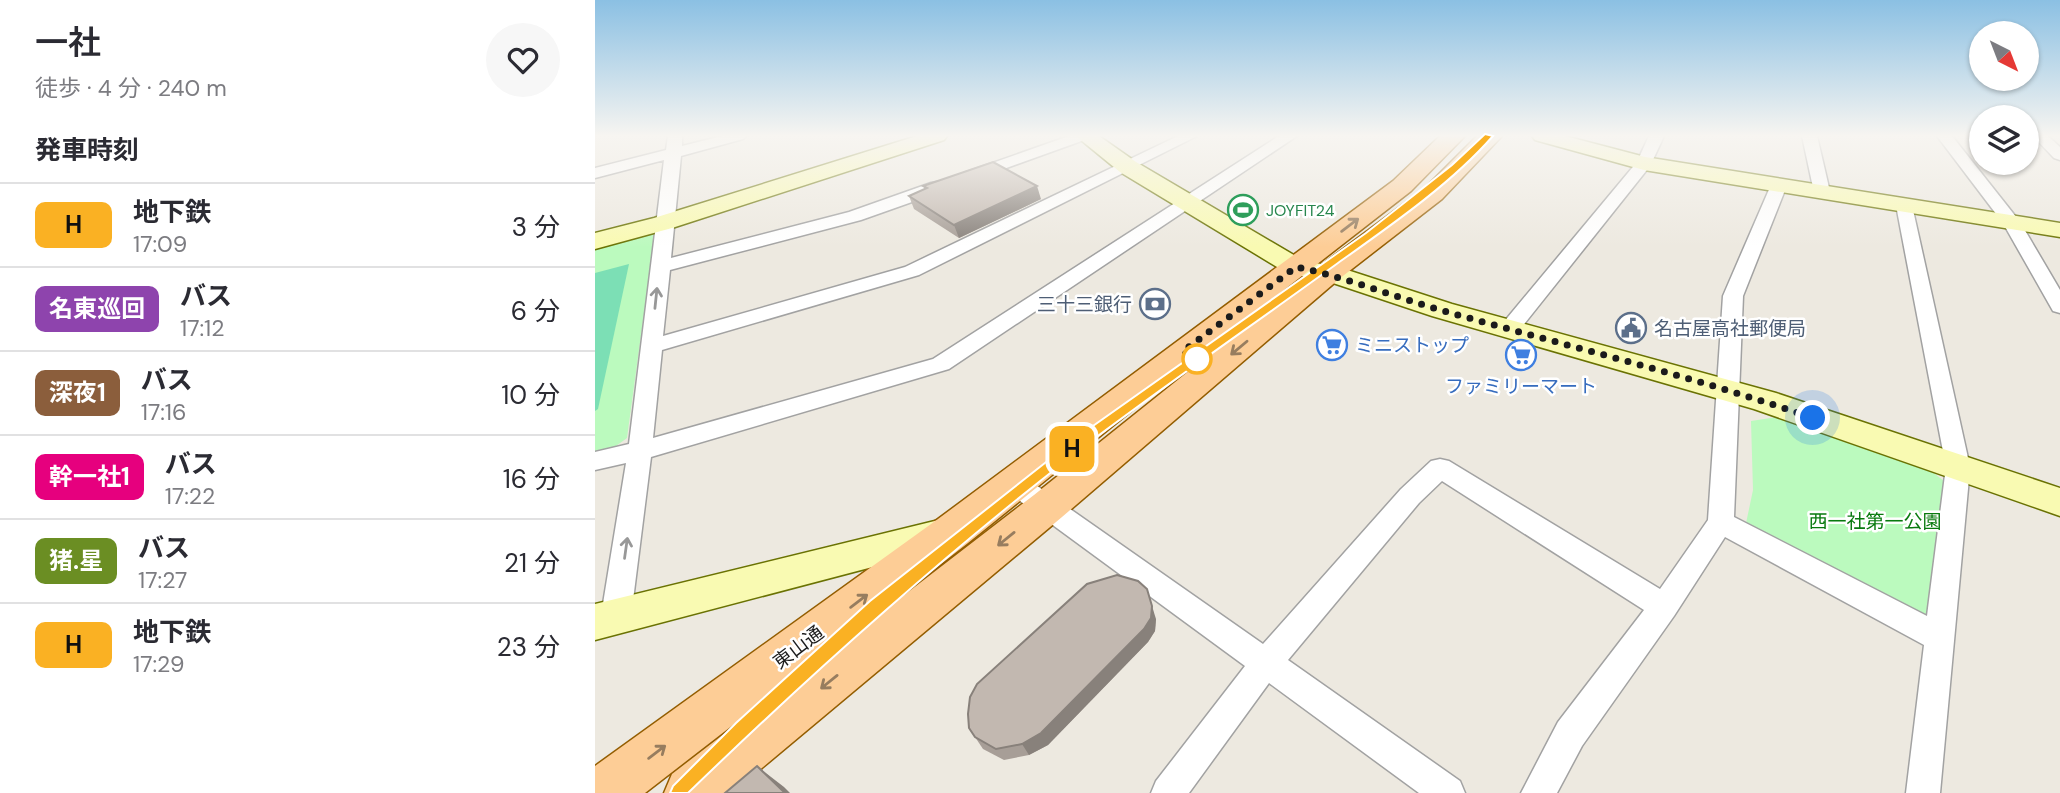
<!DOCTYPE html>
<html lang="ja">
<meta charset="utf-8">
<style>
:root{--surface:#fff;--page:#f7f7f7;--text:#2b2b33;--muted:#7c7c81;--line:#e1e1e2}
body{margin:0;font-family:"DM Sans","Noto Sans JP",sans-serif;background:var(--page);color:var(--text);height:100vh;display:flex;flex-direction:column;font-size:26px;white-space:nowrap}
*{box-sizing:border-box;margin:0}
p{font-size:23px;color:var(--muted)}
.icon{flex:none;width:38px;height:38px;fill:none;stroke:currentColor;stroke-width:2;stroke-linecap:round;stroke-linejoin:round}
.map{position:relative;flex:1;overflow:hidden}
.sheet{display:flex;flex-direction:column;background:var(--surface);width:595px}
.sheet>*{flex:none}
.badge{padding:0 14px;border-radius:10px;font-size:24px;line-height:46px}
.needle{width:46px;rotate:138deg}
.fabs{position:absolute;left:1374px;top:21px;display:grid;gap:14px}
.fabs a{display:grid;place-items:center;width:70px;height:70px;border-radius:50%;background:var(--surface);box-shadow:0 2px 5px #0004;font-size:35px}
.you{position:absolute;width:35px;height:35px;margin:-18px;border:5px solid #fff;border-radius:50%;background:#1a73e8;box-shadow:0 0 0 10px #1a73e833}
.map>.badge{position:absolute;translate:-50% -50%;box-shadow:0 0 0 4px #fff}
h2{padding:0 35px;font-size:26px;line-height:63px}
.round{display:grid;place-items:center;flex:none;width:74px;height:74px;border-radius:37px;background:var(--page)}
.summary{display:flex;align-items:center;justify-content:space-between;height:119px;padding:0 35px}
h1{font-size:33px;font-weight:600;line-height:52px}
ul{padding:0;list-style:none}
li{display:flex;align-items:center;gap:21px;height:84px;padding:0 35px;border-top:2px solid var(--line)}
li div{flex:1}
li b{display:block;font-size:26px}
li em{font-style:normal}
li .badge{min-width:77px;font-weight:700;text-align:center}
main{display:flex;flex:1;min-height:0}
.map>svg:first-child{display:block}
.park{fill:#bbfabe}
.pitch{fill:#7cdfb5}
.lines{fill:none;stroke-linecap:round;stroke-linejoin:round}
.street-casing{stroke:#a2a2a2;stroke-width:3}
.secondary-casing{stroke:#6a7203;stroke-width:3}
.primary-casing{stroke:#935d00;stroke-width:3}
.street{fill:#fff;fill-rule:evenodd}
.secondary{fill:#f9fab2;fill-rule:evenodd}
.primary{fill:#fdcd96;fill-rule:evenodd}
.wall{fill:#a79e97}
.shaded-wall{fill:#88817b}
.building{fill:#c2b8b0;stroke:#88817b;stroke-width:2}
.oneway{stroke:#977d5f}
.oneway2{stroke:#989898}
.line{fill:#fab123;stroke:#fff;stroke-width:2}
.walk{stroke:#1b1b1b;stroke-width:7;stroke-dasharray:0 12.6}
.stop-dot{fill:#fff;stroke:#fab123;stroke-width:3.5}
.labels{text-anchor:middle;stroke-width:5;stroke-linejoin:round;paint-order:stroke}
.far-leisure-label{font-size:16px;fill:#27864d;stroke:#fff;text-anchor:start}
.service-label{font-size:19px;fill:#4e5e75;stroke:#fff;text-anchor:end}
.shop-label{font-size:19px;fill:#366cbe;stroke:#fff;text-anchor:start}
.park-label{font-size:19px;fill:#097a0f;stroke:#fff}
.street-label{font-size:19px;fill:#1b1b1b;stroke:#fff}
</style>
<main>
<section class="sheet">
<div class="summary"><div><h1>一社</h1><p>徒歩 · 4 分 · 240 m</p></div><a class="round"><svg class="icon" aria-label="heart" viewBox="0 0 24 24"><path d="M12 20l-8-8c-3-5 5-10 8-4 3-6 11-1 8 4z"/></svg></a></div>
<h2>発車時刻</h2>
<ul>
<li><span class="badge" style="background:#fab123;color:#111">H</span><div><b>地下鉄</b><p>17:09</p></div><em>3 分</em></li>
<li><span class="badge" style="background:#8e44ad;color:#fff">名東巡回</span><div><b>バス</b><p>17:12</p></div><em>6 分</em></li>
<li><span class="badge" style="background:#8b5e3c;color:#fff">深夜1</span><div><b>バス</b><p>17:16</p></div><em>10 分</em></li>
<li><span class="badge" style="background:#e6007e;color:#fff">幹一社1</span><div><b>バス</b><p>17:22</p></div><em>16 分</em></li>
<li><span class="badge" style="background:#6b8e23;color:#fff">猪.星</span><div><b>バス</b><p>17:27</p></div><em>21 分</em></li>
<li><span class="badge" style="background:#fab123;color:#111">H</span><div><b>地下鉄</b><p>17:29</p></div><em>23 分</em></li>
</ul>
</section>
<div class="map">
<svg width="1465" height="793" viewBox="0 0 1465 793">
<rect width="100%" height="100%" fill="#ede9e0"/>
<!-- park -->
<g class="park">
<polygon points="60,233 32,438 14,451 0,454 0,246"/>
<polygon points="1182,417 1334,469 1350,482 1336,620 1150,528 1158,490 1156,421"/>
</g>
<!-- pitch -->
<polygon class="pitch" points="34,264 3,409 0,411 0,273"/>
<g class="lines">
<!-- street casing -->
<g class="street-casing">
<g id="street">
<polygon points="73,136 87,136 87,146 127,136 151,136 148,139 86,156 76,258 254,212 336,183 342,182 350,187 348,191 266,220 75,270 68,336 310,267 583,136 602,136 324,275 67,350 58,438 338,359 684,136 702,136 354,369 56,457 36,616 31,625 21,629 11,625 6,616 31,463 0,470 0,452 34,444 69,160 0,178 0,168 71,150"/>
<polygon points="474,136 495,136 492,139 381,179 369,179 367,176 369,173"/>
<polygon points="1054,136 1069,136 1055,166 922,333 908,333 905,328 908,323 1042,162"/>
<polygon points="1207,136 1222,136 1235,192 1233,196 1227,197 1219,192"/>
<polygon points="1342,136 1357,136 1425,222 1465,290 1465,313 1458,311 1408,223"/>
<polygon points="1438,136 1453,136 1465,147 1465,160 1459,158"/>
<polygon points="1184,180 1192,185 1148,296 1139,517 1332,616 1351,467 1301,205 1310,200 1316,201 1375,467 1345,793 1311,793 1329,645 1130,537 1079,616 987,746 962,793 926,793 963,722 1049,610 847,481 824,503 693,660 865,781 870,793 824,793 674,683 594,793 556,793 561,781 650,666 410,490 406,483 410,476 419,473 428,476 668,644 806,489 836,461 845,459 854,461 1065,589 1113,520 1128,296 1176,185"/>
</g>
</g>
<!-- secondary casing -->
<g class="secondary-casing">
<g id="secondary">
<polygon points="322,136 352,136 349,140 77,228 0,249 0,233 59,218"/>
<polygon points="481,136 504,136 541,162 709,261 743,267 857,304 1181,393 1465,488 1465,516 1159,409 837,316 729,280 692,273 525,172"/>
<polygon points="937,136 970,136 1050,157 1465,223 1465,237 1049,170 940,140"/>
<polygon points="352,518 365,522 371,533 365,544 0,640 0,604"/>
</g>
</g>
<!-- primary casing -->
<g class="primary-casing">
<g id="primary">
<polygon points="845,136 870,136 816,191 599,360 373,543 50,793 0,793 0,766 343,519 798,181"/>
<polygon points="882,136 907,136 847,199 744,279 467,517 137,793 69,793 77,774 439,495 724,267 829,189"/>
</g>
</g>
<!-- street -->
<use href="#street" class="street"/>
<!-- secondary -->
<use href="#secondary" class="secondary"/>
<!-- primary -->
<use href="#primary" class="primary"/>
</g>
<!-- wall -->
<g class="wall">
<polygon points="328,186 446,199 364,238 319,209 314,196 330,189"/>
<polygon points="561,619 560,631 553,642 453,745 434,755 409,760 388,749 374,728"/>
</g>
<!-- shaded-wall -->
<g class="shaded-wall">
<polygon points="442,186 446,199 364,238 359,225"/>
<polygon points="557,606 561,619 560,631 553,642 453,745 434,755 427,744"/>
<polygon points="162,766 189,787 195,793 190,793"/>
</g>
<!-- building -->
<g class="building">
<polygon points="398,162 442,186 359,225 314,196 332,188 328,186"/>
<polygon points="522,575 543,581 552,589 557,606 556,618 549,629 446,733 427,744 401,749 380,737 374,728 373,714 375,697 382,684 492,584"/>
<polygon points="162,766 190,793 130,793"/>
</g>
<!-- one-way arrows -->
<defs><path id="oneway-shaft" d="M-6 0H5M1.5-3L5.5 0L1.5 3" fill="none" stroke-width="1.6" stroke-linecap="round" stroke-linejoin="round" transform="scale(1.75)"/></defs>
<g class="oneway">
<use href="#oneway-shaft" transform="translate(755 225) rotate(-37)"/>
<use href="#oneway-shaft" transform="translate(644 348) rotate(140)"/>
<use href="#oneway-shaft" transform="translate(411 539) rotate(141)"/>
<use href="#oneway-shaft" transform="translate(264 601) rotate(-37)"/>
<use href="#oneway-shaft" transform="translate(234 682) rotate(141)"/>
<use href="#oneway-shaft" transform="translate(62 752) rotate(-37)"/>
</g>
<g class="oneway2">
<use href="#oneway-shaft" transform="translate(61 298) rotate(-84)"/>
<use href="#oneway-shaft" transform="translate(31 548) rotate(-82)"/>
</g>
<!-- sky -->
<linearGradient id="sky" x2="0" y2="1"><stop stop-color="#8bc0e3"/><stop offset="0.55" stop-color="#f7f5f1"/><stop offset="1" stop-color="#f7f5f1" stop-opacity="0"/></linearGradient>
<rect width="1465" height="247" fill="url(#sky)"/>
<!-- line -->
<path class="line" d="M890 134 898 136C856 184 795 226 743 263 662 322 579 379 499 439 355 549 219 671 93 793H75L78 786 141 723 275 601 488 433 771 233 857 165Z"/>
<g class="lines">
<!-- walk -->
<path class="walk" d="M602 359 587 352 701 267C751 277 799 297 849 311 972 346 1097 376 1218 418"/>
</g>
<!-- icons -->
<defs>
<g id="stadium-ring" transform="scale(1.575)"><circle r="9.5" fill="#fff" stroke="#2e9e5b" stroke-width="1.5"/><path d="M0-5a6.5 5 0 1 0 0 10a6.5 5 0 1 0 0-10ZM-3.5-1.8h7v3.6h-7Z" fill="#2e9e5b"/></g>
<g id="bank-ring" transform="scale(1.575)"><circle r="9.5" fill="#fff" stroke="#5c6f8a" stroke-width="1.5"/><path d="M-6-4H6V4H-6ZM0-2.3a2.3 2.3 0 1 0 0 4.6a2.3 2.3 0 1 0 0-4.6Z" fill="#5c6f8a"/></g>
<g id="civic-ring" transform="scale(1.575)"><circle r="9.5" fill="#fff" stroke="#5c6f8a" stroke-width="1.5"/><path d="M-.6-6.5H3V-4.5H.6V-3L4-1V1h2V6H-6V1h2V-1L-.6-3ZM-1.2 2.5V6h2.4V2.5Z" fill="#5c6f8a"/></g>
<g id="supermarket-ring" transform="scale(1.575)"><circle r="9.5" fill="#fff" stroke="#3f7fe0" stroke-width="1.5"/><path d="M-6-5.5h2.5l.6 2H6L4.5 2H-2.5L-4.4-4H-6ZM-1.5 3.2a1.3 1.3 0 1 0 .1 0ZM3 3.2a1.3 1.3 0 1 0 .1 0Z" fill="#3f7fe0"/></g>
</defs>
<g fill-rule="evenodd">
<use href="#stadium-ring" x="648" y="210"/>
<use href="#bank-ring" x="560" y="304"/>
<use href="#civic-ring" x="1036" y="328"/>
<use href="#supermarket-ring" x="737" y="345"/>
<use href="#supermarket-ring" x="926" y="355"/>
</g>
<!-- markers -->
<circle class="stop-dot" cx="602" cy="359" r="14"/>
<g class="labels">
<!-- far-leisure labels -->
<g class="far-leisure-label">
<text x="671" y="216">JOYFIT24</text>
</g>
<!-- service labels -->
<g class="service-label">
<text x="537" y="311">三十三銀行</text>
<text x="1059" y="335" text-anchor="start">名古屋高社郵便局</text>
</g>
<!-- shop labels -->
<g class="shop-label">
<text x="760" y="352">ミニストップ</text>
<text x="926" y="393" text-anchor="middle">ファミリーマート</text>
</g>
<!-- park labels -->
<g class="park-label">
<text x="1280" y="528">西一社第一公園</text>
</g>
<!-- street labels -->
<g class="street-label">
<text transform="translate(203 647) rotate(-37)" y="7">東山通</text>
</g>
</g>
</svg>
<div class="fabs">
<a><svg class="needle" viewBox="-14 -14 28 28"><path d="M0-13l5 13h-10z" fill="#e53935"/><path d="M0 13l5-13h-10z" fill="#7c7c81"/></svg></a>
<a><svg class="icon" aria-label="layers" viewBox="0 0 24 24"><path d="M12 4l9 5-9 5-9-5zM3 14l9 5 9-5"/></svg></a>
</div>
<div class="you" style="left:1218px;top:418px"></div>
<b class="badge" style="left:477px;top:449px;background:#fab123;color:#111">H</b>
</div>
</main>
